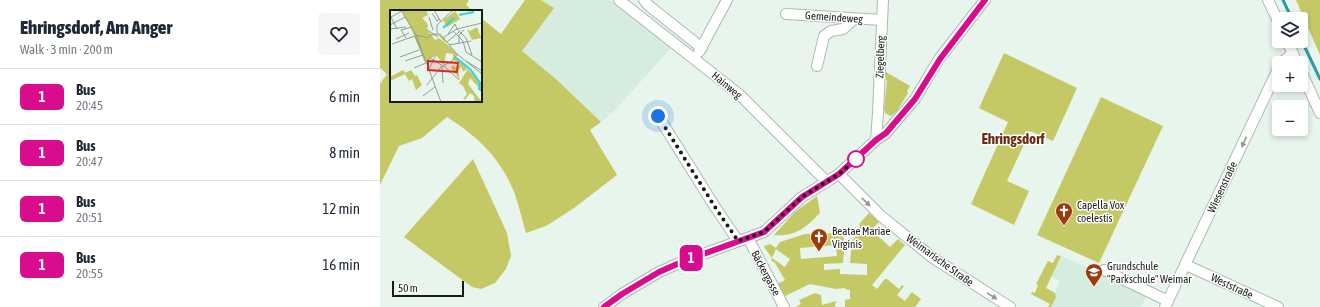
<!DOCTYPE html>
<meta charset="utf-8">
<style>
:root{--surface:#fff;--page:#f6f6f7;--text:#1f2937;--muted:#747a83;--line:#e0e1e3}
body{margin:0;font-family:"Asap Condensed",sans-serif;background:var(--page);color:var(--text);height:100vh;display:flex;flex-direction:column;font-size:15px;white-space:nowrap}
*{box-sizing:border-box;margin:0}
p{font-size:13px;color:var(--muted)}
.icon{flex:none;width:22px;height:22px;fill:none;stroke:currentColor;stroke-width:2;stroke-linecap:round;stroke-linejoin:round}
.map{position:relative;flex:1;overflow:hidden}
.sheet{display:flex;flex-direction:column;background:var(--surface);width:380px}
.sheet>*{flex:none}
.badge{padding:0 8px;border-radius:6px;font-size:14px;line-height:26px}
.buttons{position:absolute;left:892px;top:12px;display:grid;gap:8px}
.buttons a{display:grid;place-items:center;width:36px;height:36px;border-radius:4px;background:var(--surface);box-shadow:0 2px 6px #0003;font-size:20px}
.scale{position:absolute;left:12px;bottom:10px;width:72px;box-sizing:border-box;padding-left:4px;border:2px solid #161b17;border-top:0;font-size:11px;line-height:14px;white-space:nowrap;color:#161b17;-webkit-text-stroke:3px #fff;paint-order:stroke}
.you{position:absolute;width:20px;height:20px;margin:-10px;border:3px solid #fff;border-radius:50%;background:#1a73e8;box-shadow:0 0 0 6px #1a73e833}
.map>.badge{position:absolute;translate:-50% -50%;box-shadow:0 0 0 2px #fff}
.round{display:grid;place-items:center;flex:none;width:42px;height:42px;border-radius:4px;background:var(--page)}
.headline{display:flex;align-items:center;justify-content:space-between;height:68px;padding:0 20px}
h1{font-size:19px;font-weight:800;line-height:30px}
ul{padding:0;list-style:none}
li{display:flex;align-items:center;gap:12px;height:56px;padding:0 20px;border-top:1px solid var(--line)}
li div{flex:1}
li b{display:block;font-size:15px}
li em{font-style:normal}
li .badge{min-width:44px;font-weight:700;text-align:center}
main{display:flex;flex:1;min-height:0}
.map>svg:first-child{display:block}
.built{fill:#d6ecde}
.green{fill:#c5c965;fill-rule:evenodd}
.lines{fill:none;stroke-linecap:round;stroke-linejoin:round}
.stream{stroke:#2b9ca5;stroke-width:3}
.minor-casing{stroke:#adbab2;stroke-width:12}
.minor{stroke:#fff;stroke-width:10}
.oneway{fill:#969897}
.line-casing{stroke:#fff;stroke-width:9}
.line{stroke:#d80c8c;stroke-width:6}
.walk{stroke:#161b17;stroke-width:4;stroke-dasharray:0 7.2}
.stop-dot{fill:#fff;stroke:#d80c8c;stroke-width:2}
.labels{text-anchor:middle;stroke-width:3;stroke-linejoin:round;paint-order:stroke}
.street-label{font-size:11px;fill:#161b17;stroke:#fff}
.poi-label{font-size:11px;fill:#161b17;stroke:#fff;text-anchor:start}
.district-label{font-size:15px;font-weight:bold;fill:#6c2b10;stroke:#fff}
.inset-river{fill:none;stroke:#34d3e2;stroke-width:2}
.inset-road{fill:none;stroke:#939e97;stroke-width:1}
.view{fill:#d62828;fill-opacity:0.15;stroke:#d62828;stroke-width:2}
.inset-edge{fill:none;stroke:#161b17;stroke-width:2}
</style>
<main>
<section class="sheet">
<div class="headline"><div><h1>Ehringsdorf, Am Anger</h1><p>Walk · 3 min · 200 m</p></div><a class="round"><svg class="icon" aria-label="heart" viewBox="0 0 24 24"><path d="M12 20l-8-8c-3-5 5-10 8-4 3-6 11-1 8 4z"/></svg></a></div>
<ul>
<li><span class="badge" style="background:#d80c8c;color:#fff">1</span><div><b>Bus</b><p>20:45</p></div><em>6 min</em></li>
<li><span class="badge" style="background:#d80c8c;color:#fff">1</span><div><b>Bus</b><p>20:47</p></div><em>8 min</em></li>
<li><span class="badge" style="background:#d80c8c;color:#fff">1</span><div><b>Bus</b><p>20:51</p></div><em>12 min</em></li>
<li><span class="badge" style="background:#d80c8c;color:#fff">1</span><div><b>Bus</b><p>20:55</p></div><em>16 min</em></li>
</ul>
</section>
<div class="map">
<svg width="940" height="307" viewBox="0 0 940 307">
<rect width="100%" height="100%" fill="#e7f5ec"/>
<!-- built -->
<g class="built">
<polygon points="145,0 230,0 293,46 234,111 221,122 177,80 121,34"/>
<polygon points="681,256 767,294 761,307 671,307 676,297 675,293 680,281 671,276"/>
</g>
<!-- green -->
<g class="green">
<path d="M0 0H89L86 5 93 11H11V101H101V18L121 34 145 0H161L174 8 142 51 177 80 221 122 210 130 237 175 194 208 166 226 146 233C142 220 139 205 134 192 120 157 98 137 67 117L42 138 19 146 0 185V84L7 74 0 68Z"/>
<polygon points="916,0 940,0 940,55"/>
<polygon points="624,53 697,88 673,141 650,131 627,181 649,191 634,225 591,204 628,122 599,108"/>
<polygon points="506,72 530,86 527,91 528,93 517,111 511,116 505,113 504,109 507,80 506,80"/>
<polygon points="721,97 783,126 719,263 657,235"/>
<polygon points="93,159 127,233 131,256 126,269 115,283 101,289 92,287 24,237"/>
<path d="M437 196 440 213C426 227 416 237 394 235L415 212Z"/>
<path d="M489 213 499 222 491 230 510 247 518 239 525 245 492 285 497 289 505 279H507L519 289 522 285 524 286 517 295 525 301 532 292 541 299 535 307H465V300L470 299V290L465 289V288L456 289 430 284 403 297 397 284 405 280 395 263 391 260 392 258 384 247V246L390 244 396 248 400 242 425 234 460 233C468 240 463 254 463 263L444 264V270L460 269V274L487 275V264L470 263 472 241 479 232 480 223ZM456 245 457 256 421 259 420 248ZM396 249 410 259 405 267 392 258Z"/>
<polygon points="677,255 681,256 666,288 675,293 676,297 671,307 668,307 670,304 651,294 652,292 655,293 658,285 656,284 668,261 673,263"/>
<polygon points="435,293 441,295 442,305 456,301 455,307 416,307 421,304 419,300"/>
</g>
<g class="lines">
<!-- stream -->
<g class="stream">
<polyline points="903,0 912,19"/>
<polyline points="921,39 940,79"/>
</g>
<!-- minor casing -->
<g class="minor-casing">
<g id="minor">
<polyline points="239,0 360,95 446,181"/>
<polyline points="264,0 268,5 322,48"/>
<polyline points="888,0 899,23"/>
<polyline points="406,14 502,20"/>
<polyline points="907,41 917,63"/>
<polyline points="319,52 347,0"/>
<polyline points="901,63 913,53"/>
<polyline points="437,66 444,36 451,31 463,29 474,19"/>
<polyline points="921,71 940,113"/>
<polyline points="278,116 335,207 358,241"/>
<polyline points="496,140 498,113 503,0"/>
<polyline points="459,174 501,216 553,258 630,307"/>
<polyline points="368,238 404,307"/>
<polyline points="806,265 898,307"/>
<polyline points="724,270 788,301"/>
<polyline points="224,307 242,294 279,272 304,261 384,232 422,197 459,174 496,140 506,133 535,99 559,59 605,0"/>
<polyline points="785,307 899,67"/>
</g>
</g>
<!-- minor -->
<use href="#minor" class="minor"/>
</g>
<!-- one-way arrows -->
<defs><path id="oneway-solid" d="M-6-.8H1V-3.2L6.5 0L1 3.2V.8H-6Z"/></defs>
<g class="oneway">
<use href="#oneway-solid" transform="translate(864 142) rotate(115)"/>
<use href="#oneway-solid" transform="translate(486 202) rotate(43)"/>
<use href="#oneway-solid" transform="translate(612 296) rotate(32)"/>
</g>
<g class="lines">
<!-- line casing -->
<g class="line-casing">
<polyline id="line" points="224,307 242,294 279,272 304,261 384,232 422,197 459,174 496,140 506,133 535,99 560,59 605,0"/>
</g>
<!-- line -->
<use href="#line" class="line"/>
<!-- walk -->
<polyline class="walk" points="278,116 335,207 358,241 384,232 422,197 459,174 476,159"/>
</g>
<!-- icons -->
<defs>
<g id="church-pin" transform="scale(0.9)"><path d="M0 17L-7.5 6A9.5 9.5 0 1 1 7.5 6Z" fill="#9e3a09" stroke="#fff"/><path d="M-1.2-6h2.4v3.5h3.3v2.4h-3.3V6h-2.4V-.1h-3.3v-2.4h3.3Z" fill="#fff"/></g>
<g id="school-pin" transform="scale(0.9)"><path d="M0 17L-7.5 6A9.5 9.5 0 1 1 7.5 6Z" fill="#9e3a09" stroke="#fff"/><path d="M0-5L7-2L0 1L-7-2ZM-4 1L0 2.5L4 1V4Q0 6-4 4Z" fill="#fff"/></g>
</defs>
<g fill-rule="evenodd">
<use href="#church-pin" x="684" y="211"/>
<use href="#church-pin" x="439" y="237"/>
<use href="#school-pin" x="714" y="272"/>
</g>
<!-- markers -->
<circle class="stop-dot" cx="476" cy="159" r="8"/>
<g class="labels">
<!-- street labels -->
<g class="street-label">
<text transform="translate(454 17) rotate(4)" y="4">Gemeindeweg</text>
<text transform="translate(500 57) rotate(-88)" y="4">Ziegelberg</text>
<text transform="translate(347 85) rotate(40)" y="4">Hainweg</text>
<text transform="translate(842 187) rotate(-65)" y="4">Wiesenstraße</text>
<text transform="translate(560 260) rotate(36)" y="4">Weimarische Straße</text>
<text transform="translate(386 273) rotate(62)" y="4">Bäckergasse</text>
<text transform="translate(852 286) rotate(25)" y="4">Weststraße</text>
</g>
<!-- poi labels -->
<g class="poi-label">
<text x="697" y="209">Capella Vox<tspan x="697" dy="13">coelestis</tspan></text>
<text x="452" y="235">Beatae Mariae<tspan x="452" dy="13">Virginis</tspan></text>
<text x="727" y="270">Grundschule<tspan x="727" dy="13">"Parkschule" Weimar</tspan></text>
</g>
<!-- district labels -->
<g class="district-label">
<text x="633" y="144">Ehringsdorf</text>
</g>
</g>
<!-- overview -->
<g transform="translate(10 10)">
<rect width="92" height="92" fill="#e7f5ec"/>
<path d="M11 0H36L38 5 32 8 37 13 38 17 36 19 42 25 48 24 55 28 56 33 48 25 42 26 45 30 49 28 59 36 67 44 65 48 72 51 77 59 73 62 71 57 68 60 70 70 61 58 63 55 67 58 70 54 63 50V44L56 43 54 55 46 45 35 53 20 16ZM65 1 74 15 70 9 57 17 53 10ZM87 17 91 28 82 30 77 19 80 21ZM78 59 91 72 92 81 80 68 78 74 92 92H85L84 86 80 83 75 90 73 89 77 84 73 76 69 73ZM13 60 15 63 21 60 25 66 27 65 32 75 26 80 22 69 19 71 15 64 0 71V67Z" fill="#c5c965"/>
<path class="inset-river" d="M69 5 84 2M53 18 64 8M65 47 81 60 90 73 89 79 92 81"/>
<path class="inset-road" d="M11 0 26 25 51 92M44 0 51 12M42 3 47 11 49 9M0 5 7 19M1 7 12 1M39 7 43 20M0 15 15 7M0 19 16 17M36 19 48 27M67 19 76 28 82 45M63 21 73 31 76 42 92 52M47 23V15L63 0M58 24 65 14 67 19M26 25 38 28 42 24H50L67 44 92 64M25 26 36 52M54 27 67 19 92 13M16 28 11 20 22 17M6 29 19 23M57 32 69 22M69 33V25L74 20M2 34 25 26M59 35 81 31M10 47 29 40M15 51 33 45M76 51 92 61M36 52 40 48 53 56M54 56 69 70M52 57 53 73M24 58 36 53M39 59 46 45M37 75 51 57 62 51 68 44M33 86 45 77"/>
<path class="view" d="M38 51 68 53 67 62 38 60Z"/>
<rect width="92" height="92" class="inset-edge"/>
</g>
</svg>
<div class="buttons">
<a><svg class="icon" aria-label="layers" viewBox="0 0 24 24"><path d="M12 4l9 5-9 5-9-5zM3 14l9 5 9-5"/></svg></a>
<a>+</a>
<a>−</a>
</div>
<div class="scale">50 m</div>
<div class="you" style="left:278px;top:116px"></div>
<b class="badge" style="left:311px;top:258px;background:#d80c8c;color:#fff">1</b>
</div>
</main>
